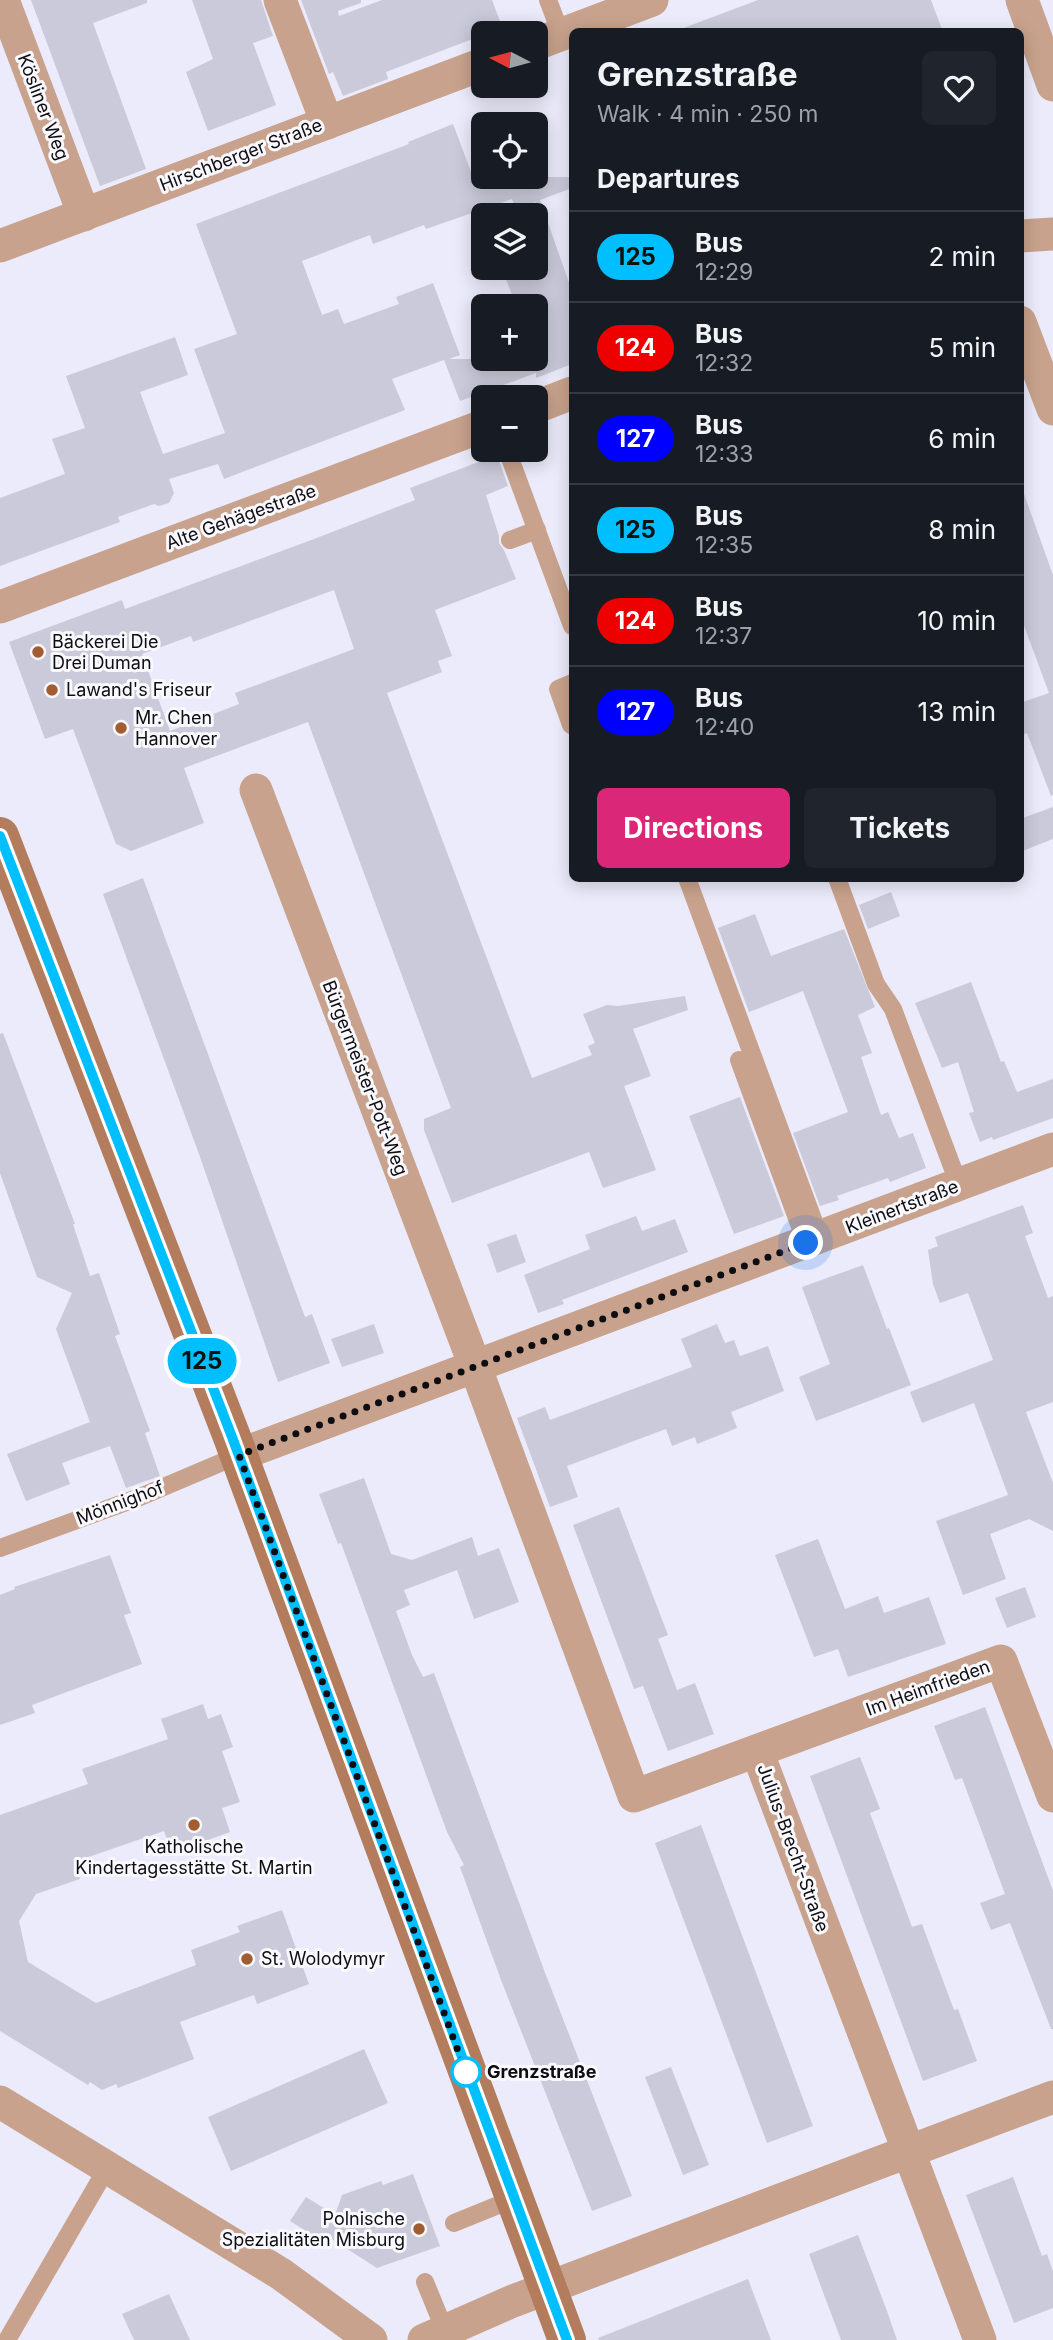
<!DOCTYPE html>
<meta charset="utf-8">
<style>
:root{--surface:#171b24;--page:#20242c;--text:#f1f3f6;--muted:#9ea1a6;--line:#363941;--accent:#db2777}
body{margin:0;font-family:Inter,sans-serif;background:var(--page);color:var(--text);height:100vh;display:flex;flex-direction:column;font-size:26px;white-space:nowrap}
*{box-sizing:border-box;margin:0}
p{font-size:23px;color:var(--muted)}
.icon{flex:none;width:38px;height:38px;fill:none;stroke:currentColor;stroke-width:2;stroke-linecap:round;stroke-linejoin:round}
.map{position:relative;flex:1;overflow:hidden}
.drawer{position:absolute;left:569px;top:28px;width:455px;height:854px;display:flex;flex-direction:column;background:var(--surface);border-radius:10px;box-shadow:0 4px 18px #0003}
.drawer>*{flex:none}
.badge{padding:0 14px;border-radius:23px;font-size:24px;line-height:46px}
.needle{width:46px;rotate:276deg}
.controls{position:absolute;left:471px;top:21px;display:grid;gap:14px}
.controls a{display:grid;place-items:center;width:77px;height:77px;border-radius:10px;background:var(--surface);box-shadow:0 4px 18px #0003;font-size:35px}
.you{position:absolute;width:35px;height:35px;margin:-18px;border:5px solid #fff;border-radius:50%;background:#1a73e8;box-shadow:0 0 0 10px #1a73e833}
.map>.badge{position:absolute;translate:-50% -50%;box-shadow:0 0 0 4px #fff}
h2{padding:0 28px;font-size:26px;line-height:63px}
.round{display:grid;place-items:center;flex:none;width:74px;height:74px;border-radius:10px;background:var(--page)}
.headline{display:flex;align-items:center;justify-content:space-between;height:119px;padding:0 28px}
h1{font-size:33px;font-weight:700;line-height:52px}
.primary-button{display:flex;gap:14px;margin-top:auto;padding:14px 28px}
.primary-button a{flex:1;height:80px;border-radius:10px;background:var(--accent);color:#fff;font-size:28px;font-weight:700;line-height:80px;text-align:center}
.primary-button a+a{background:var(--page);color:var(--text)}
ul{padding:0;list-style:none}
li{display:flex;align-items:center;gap:21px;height:91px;padding:0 28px;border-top:2px solid var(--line)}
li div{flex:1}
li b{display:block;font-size:26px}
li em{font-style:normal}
li .badge{min-width:77px;font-weight:700;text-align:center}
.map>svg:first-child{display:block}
.building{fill:#cacada;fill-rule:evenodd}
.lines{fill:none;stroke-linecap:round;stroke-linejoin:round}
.lane{stroke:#c8a28c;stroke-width:18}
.street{stroke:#c8a28c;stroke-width:33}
.secondary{stroke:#b37d5d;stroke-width:38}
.line-casing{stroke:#fff;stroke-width:16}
.line{stroke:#00bfff;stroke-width:10}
.walk{stroke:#0d0d12;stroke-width:7;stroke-dasharray:0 12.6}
.poi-dot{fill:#a15c2f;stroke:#f9f9fd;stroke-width:2.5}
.stop-dot{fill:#fff;stroke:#00bfff;stroke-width:3.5}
.labels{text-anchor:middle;stroke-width:6;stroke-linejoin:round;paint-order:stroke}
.street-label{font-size:18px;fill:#0d0d12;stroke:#f9f9fd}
.poi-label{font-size:18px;fill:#0d0d12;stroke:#f9f9fd;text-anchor:start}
.stop-label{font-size:18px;font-weight:bold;fill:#0d0d12;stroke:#f9f9fd;text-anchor:start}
</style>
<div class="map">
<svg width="1053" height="2340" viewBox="0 0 1053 2340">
<rect width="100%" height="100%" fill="#ebebfb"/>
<!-- building -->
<g class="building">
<polygon points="31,0 147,0 147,3 93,23 146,169 100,186"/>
<polygon points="192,0 261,0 273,36 253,43 276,105 208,131 186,72 213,59"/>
<polygon points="301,0 361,0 361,3 338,11 339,16 382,0 492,0 501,24 486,29 488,33 483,33 483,35 386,72 388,79 343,96 333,72 329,74"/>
<polygon points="758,0 931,0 943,32 682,32 681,29"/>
<path d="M453 124 473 177H572V188L540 200 572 291V364L536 378V373L460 401 444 360 392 379 405 410 224 479 218 464 169 479 174 493 169 503 159 506 154 504 118 517 120 522 0 566V498L65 474 52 439 85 428 66 376 175 337 188 375 140 392 163 454 225 433 194 349 237 334 196 224 409 144 408 142ZM512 199 516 210 536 202V268H502L516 306H536V359H449L460 355 433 283 396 297 399 304 344 324 338 309 322 315 302 261 370 235 373 244 424 225 426 229Z"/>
<path d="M497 455 508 486 486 495 499 536V543L504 550 516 579 435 610 452 656 438 661 442 672 387 693 532 1078 592 1055 588 1046 595 1043 583 1014 607 1005 618 1006 685 996 688 1010 633 1029 651 1076 624 1086 656 1170 603 1188 589 1152 452 1203 424 1130V1119L451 1108 308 722 184 768 204 823 131 851 116 844 73 729 45 739 9 642 122 600 125 609 314 539 415 500 410 488ZM334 590 354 649 235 693 239 704 170 731 142 654 191 636 193 642Z"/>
<polygon points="1024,494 1053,575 1053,795 1051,796 1027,733 1020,736 1020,703 1049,693 1020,615 1020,495"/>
<polygon points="1053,807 1053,839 1020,852 1020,819"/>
<polygon points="143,878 305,1317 312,1314 330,1363 278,1382 199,1154 103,894"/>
<polygon points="891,892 900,916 868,929 859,905"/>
<polygon points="755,914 771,956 844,929 875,1007 858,1015 872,1053 861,1057 881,1115 888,1112 899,1138 913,1133 926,1168 890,1182 888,1178 837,1196 839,1200 820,1206 793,1133 848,1112 803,991 749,1012 718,928"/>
<polygon points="971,982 1001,1062 1004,1061 1017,1092 1053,1079 1053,1118 993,1140 992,1137 980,1142 969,1113 974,1112 958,1062 942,1068 915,1003"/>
<polygon points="3,1033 75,1224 73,1224 90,1276 99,1273 120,1334 115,1336 150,1431 145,1433 160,1476 126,1488 110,1446 62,1463 70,1484 26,1501 7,1454 90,1422 56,1329 72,1293 37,1277 0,1173 0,1034"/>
<polygon points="740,1097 784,1216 734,1234 689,1116"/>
<polygon points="1023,1205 1033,1233 1025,1236 1048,1298 1053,1296 1053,1402 1026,1412 1053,1483 1053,1531 1029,1519 990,1534 1006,1579 963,1595 936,1521 1008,1495 974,1403 922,1423 910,1392 993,1360 968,1293 940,1303 933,1284 928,1250 938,1246 935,1237"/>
<polygon points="636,1216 642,1231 675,1219 688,1252 562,1300 564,1304 538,1313 524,1275 590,1249 585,1235"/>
<polygon points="516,1234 526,1262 497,1273 487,1244"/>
<polygon points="863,1265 887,1329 889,1328 911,1385 816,1421 799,1377 830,1364 802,1287"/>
<polygon points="374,1324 384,1353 342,1367 331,1339"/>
<polygon points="717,1324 725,1343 734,1340 740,1356 768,1346 784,1391 731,1412 737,1428 697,1444 695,1437 672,1446 666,1429 567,1466 578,1497 550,1507 517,1418 545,1407 550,1420 692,1367 681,1339"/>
<polygon points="364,1478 391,1554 412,1560 472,1537 478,1556 499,1548 519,1602 474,1619 457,1570 404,1590 410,1605 396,1611 412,1655 423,1677 434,1673 544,1970 632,2196 592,2211 501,1980 460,1867 464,1865 447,1832 341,1543 338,1544 319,1494"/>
<polygon points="619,1507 668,1635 658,1639 677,1690 695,1683 714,1734 668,1751 643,1686 634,1689 573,1525"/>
<polygon points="818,1539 845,1609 878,1596 884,1613 929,1597 946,1644 848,1677 838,1649 814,1657 775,1555"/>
<polygon points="110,1555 131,1613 124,1615 142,1664 32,1705 35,1713 0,1725 0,1595 15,1589 14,1587"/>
<polygon points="1025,1587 1036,1617 1007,1628 995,1598"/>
<polygon points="203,1704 208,1719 221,1714 233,1747 222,1751 240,1802 222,1808 230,1832 172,1853 164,1831 74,1862 80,1879 36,1894 19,1921 28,1962 96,2003 196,1965 191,1950 240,1932 237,1926 282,1910 309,1984 257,2004 254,1995 180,2022 194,2059 118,2088 116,2084 102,2090 90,2082 88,2085 0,2031 0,1815 88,1784 82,1769 168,1739 161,1719"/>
<polygon points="985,1707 1053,1891 1053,2029 1051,2029 1010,1923 991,1930 980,1903 1005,1894 962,1778 955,1780 934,1726"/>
<polygon points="860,1757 880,1809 870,1813 912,1927 922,1924 954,2010 958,2009 977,2061 923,2081 810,1776"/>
<polygon points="701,1825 813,2126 767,2143 655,1843"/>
<polygon points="364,2049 388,2103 231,2171 208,2117"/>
<polygon points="671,2067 709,2165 683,2175 645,2077"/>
<polygon points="413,2174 440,2246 377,2268 330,2238 327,2244 290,2221 306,2197 335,2215 342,2195 381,2181 383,2185"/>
<polygon points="1013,2177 1042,2256 1047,2254 1053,2271 1053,2308 1014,2323 966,2195"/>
<polygon points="858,2235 887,2311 897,2340 841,2340 823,2292 809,2254"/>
<polygon points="748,2279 771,2340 599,2340 598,2338"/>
<polygon points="169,2294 190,2340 134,2340 122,2314"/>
</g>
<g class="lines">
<!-- lane -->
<g class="lane">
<polyline points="548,0 561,34"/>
<polyline points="507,450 572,626"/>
<polyline points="510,540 537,530"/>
<polyline points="571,725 558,689 572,683"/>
<polyline points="687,878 820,1238"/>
<polyline points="837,878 876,984 893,1009 959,1185"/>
<polyline points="739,1060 806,1243"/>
<polyline points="0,1548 140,1497 239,1455"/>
<polyline points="454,2223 513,2199"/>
<polyline points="425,2282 445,2331"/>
<polyline points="7,2340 107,2168"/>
</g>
<!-- street -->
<g class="street">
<polyline points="3,0 84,215"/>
<polyline points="280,0 327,123"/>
<polyline points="1022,0 1053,85"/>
<polyline points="536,44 652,0"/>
<polyline points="1020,236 1053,234"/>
<polyline points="0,246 483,64"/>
<polyline points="1020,322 1053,409"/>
<polyline points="536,407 572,393"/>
<polyline points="0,607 483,426"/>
<polyline points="256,790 475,1366 634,1796 1001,1661 1053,1796"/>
<polyline points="239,1455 1053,1149"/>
<polyline points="757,1751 980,2340"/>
<polyline points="0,2102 281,2274 371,2340"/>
<polyline points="424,2340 513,2301 1053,2097"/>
</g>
<!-- secondary -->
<polyline class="secondary" points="0,836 232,1437 567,2340"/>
</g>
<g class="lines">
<!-- line casing -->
<g class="line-casing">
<polyline id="line" points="0,836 232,1437 567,2340"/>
</g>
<!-- line -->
<use href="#line" class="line"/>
<!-- walk -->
<polyline class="walk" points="466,2072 468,2078 239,1455 806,1243"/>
</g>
<!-- markers -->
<g class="poi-dot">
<circle cx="38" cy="652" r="7"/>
<circle cx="52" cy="690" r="7"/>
<circle cx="121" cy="728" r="7"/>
<circle cx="194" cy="1825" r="7"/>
<circle cx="247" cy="1959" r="7"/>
<circle cx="419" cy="2229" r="7"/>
</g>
<circle class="stop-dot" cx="466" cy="2072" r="14"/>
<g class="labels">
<!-- street labels -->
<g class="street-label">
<text transform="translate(43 107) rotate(69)" y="6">Kösliner Weg</text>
<text transform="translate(241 155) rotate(-21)" y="6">Hirschberger Straße</text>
<text transform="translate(241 517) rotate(-20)" y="6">Alte Gehägestraße</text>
<text transform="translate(365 1078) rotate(69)" y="6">Bürgermeister-Pott-Weg</text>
<text transform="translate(902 1207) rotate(-21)" y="6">Kleinertstraße</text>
<text transform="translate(120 1503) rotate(-21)" y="6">Mönnighof</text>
<text transform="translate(928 1688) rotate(-20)" y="6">Im Heimfrieden</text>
<text transform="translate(793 1848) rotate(70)" y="6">Julius-Brecht-Straße</text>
</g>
<!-- poi labels -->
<g class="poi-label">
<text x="52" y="648">Bäckerei Die<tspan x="52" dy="21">Drei Duman</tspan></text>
<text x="66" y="696">Lawand's Friseur</text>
<text x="135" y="724">Mr. Chen<tspan x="135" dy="21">Hannover</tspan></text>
<text x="194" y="1853" text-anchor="middle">Katholische<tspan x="194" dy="21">Kindertagesstätte St. Martin</tspan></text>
<text x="261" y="1965">St. Wolodymyr</text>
<text x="405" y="2225" text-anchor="end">Polnische<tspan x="405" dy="21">Spezialitäten Misburg</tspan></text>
</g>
<!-- stop labels -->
<g class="stop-label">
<text x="487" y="2078">Grenzstraße</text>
</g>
</g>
</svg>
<div class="controls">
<a><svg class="needle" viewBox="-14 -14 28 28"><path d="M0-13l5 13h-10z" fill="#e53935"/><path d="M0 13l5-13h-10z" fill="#9ea1a6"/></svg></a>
<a><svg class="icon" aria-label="locate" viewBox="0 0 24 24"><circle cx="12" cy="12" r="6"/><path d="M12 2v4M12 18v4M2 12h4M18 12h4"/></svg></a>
<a><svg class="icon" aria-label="layers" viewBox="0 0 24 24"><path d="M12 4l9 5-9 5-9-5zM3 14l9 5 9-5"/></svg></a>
<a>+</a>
<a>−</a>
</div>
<div class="you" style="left:806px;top:1243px"></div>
<b class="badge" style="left:202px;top:1361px;background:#00bfff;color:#111">125</b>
<section class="drawer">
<div class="headline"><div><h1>Grenzstraße</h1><p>Walk · 4 min · 250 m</p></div><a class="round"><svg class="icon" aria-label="heart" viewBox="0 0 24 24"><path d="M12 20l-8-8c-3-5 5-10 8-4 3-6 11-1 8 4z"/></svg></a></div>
<h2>Departures</h2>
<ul>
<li><span class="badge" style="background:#00bfff;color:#111">125</span><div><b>Bus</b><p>12:29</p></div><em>2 min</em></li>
<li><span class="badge" style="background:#e00;color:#fff">124</span><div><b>Bus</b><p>12:32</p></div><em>5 min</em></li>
<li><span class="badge" style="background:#00f;color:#fff">127</span><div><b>Bus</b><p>12:33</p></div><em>6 min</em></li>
<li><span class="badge" style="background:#00bfff;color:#111">125</span><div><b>Bus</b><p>12:35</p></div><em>8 min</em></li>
<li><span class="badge" style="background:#e00;color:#fff">124</span><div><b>Bus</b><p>12:37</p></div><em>10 min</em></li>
<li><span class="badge" style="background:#00f;color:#fff">127</span><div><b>Bus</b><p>12:40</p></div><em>13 min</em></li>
</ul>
<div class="primary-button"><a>Directions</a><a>Tickets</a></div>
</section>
</div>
